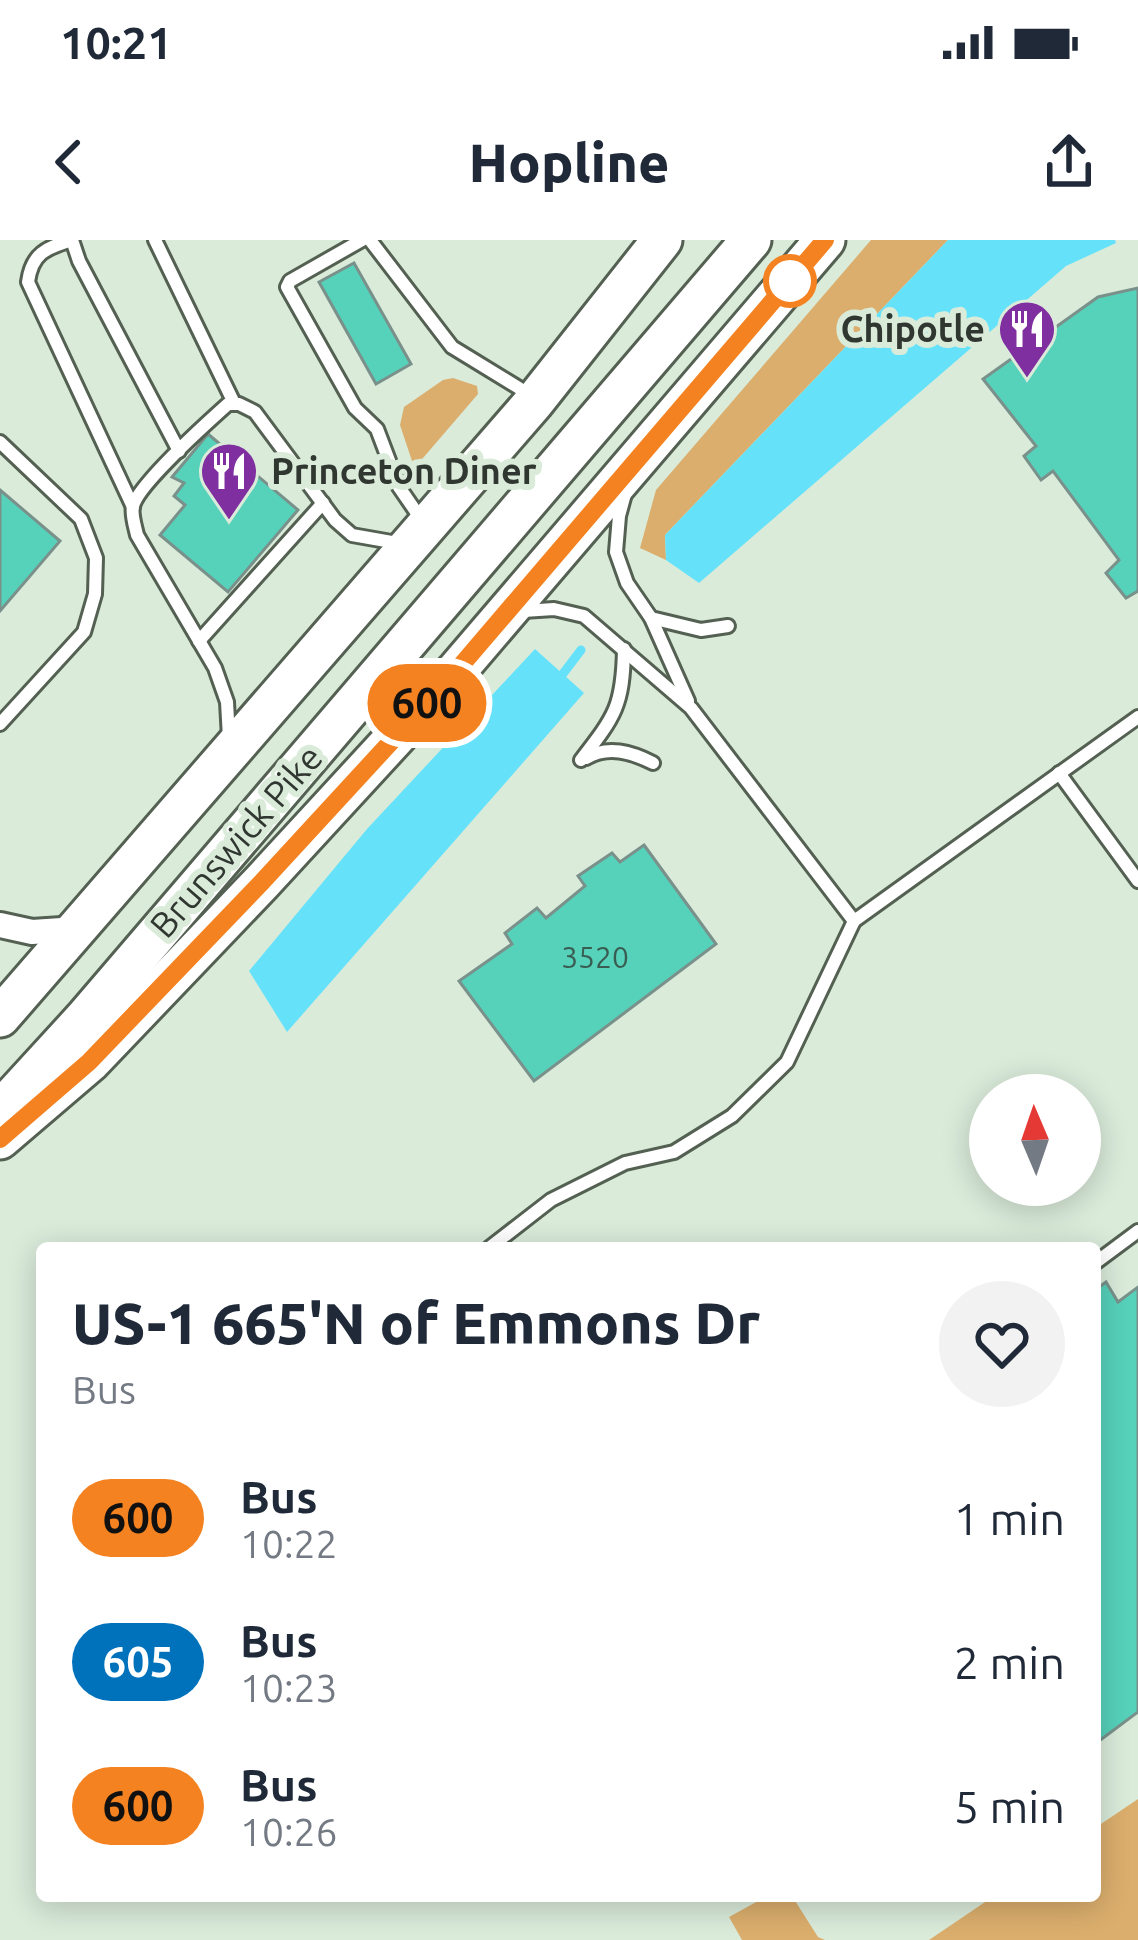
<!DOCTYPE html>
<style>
:root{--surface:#fff;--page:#f2f2f3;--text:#1f2937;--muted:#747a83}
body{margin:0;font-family:Ubuntu,sans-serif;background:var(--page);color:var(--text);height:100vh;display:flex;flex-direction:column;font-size:45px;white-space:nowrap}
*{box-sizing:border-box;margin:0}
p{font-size:39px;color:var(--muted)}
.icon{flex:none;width:66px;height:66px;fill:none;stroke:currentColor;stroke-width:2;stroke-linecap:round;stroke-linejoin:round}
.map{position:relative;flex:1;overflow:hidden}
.side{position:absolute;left:36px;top:1002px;width:1065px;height:660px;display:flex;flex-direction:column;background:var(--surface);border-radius:12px;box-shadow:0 6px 30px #0003}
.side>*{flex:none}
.badge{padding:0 24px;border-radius:39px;font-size:42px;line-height:78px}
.needle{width:78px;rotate:358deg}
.buttons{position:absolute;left:969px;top:834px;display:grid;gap:24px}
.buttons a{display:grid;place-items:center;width:132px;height:132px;border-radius:50%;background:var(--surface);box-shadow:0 6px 30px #0003;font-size:60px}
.map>.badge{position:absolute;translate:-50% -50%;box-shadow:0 0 0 6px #fff}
.round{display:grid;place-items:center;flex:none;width:126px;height:126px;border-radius:63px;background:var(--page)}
.headline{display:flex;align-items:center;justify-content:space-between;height:204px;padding:0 36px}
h1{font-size:57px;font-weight:800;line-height:90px}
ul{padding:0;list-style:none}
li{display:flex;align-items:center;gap:36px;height:144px;padding:0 36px}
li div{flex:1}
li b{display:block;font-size:45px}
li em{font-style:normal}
li .badge{min-width:132px;font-weight:700;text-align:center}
.status{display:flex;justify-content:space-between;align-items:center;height:84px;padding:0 60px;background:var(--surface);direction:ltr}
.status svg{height:33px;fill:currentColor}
header{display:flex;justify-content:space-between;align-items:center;height:156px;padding:0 36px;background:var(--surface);font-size:54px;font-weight:800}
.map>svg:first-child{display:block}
.green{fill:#dbae6d}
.water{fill:#65e2fa}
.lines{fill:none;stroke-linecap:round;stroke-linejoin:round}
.stream{stroke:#65e2fa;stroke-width:9}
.building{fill:#56d1ba;stroke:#7a918b;stroke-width:3}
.service-casing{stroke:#536052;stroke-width:18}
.minor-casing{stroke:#536052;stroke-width:30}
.trunk-casing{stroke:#536052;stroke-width:45}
.service{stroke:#fff;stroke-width:12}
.minor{stroke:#fff;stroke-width:24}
.trunk{stroke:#fff;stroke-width:39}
.line-casing{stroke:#fff;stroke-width:27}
.line{stroke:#f58220;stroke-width:18}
.stop-dot{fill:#fff;stroke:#f58220;stroke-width:6}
.labels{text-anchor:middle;stroke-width:12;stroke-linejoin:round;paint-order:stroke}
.number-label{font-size:30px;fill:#3a5d52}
.poi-label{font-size:36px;font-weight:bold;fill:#303630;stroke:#daebda;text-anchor:end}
.street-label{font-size:36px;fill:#303630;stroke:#daebda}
</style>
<div class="status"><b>10:21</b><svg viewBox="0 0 49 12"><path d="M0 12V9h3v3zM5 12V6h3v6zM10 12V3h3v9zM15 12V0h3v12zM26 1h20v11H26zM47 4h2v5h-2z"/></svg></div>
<header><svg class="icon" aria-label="back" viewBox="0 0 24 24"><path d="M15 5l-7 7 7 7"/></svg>Hopline<svg class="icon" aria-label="share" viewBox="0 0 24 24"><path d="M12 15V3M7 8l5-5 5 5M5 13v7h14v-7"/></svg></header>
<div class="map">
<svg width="1138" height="1700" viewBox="0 0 1138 1700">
<rect width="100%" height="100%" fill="#daebda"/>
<!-- green -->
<g class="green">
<polygon points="871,0 948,0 665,295 666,320 640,308 656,250"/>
<polygon points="453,138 477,146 478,154 417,225 413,224 400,185 404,167 443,140"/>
<polygon points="1138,1559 1138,1700 929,1700 994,1656 1095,1656 1095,1588"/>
<polygon points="767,1656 792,1656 818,1697 825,1700 742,1700 729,1677"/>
</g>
<!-- water -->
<g class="water">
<polygon points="948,0 1115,0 1116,3 1066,26 699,343 666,320 665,295"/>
<polygon points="535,409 584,453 287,792 249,731 367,589"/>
</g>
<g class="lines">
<!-- stream -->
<polyline class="stream" points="559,439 581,410"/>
</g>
<!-- building -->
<g class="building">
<polygon points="354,23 411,124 376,144 319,42"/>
<polygon points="1138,48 1138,351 1126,358 1106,333 1119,320 1053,231 1041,240 1024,216 1036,206 983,139 1098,57"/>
<polygon points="208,194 298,270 228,352 160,295 185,265 174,256 184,243 172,237"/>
<polygon points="0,250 60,301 0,371"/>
<polygon points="644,605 716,704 534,841 459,741 512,704 505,693 537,668 546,678 585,646 578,636 612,613 620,622"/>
<polygon points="1106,1042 1118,1062 1138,1047 1138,1472 1095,1504 1095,1050"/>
</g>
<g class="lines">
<!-- service casing -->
<g class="service-casing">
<g id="service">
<path d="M72 0C46 8 32 13 28 42L133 267"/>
<polyline points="72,0 79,21 179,211"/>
<polyline points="155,0 234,163"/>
<polyline points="362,0 290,41 287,47 355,168 377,189 399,247 421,279"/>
<polyline points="370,0 452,107 519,148 528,157"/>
<polyline points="0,202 81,279 96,318 95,354 84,392 0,484"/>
<polyline points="625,254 619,276 616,312 627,343 651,378 688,461"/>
<polyline points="523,371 554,369 584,376 691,468 854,681 1138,477"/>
<polyline points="651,378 701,390 728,386"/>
<polyline points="199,401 323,263"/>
<path d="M229 498 227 462 215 428 137 295C135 286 131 274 133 266 139 244 209 181 228 164H239L255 172 335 280 352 295 403 304"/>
<path d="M586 518C608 505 631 512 653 523"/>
<path d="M581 520C615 476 623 466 624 409"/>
<polyline points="1059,533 1138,641"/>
<polyline points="489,1008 551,960 625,923 674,912 732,876 787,822 854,681"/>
<polyline points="1095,1023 1138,991"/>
</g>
</g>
<!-- minor casing -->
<g class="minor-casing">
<polyline id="minor" points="0,685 32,692 77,689"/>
</g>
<!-- trunk casing -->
<g class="trunk-casing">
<g id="trunk">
<polyline points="0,777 534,162 662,0"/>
<polyline points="0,871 86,777 751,0"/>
<polyline points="0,899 90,822 261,643 458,429 825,0"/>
</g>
</g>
<!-- service -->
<use href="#service" class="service"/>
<!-- minor -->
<use href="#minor" class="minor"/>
<!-- trunk -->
<use href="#trunk" class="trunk"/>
</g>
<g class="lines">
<!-- line casing -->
<g class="line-casing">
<polyline id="line" points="0,899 89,822 261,643 458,429 825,0"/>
</g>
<!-- line -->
<use href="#line" class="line"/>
</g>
<!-- icons -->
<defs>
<g id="restaurant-pin" transform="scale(3)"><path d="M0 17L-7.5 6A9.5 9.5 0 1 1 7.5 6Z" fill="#7f2f9f" stroke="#daebda"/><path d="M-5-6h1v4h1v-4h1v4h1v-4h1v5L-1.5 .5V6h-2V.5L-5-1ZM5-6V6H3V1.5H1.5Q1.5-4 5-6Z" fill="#fff"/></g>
</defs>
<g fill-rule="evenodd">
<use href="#restaurant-pin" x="1027" y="89"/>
<use href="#restaurant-pin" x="229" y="231"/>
</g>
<!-- markers -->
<circle class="stop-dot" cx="790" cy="41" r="24"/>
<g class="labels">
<!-- number labels -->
<g class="number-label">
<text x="595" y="728">3520</text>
</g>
<!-- poi labels -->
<g class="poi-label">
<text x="985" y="102">Chipotle</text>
<text x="271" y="244" text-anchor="start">Princeton Diner</text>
</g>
<!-- street labels -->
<g class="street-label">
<text transform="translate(236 601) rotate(-49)" y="13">Brunswick Pike</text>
</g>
</g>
</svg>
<div class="buttons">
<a><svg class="needle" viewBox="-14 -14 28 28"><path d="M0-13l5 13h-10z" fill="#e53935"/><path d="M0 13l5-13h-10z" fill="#747a83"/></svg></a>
</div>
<b class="badge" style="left:427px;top:463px;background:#f58220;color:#111">600</b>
<section class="side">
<div class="headline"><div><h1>US-1 665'N of Emmons Dr</h1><p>Bus</p></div><a class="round"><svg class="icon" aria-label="heart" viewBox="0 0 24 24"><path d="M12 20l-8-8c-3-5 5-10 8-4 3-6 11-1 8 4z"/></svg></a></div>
<ul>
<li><span class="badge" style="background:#f58220;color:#111">600</span><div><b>Bus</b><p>10:22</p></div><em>1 min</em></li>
<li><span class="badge" style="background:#0072bc;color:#fff">605</span><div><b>Bus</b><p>10:23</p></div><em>2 min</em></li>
<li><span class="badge" style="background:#f58220;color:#111">600</span><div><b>Bus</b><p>10:26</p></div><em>5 min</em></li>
</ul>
</section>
</div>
